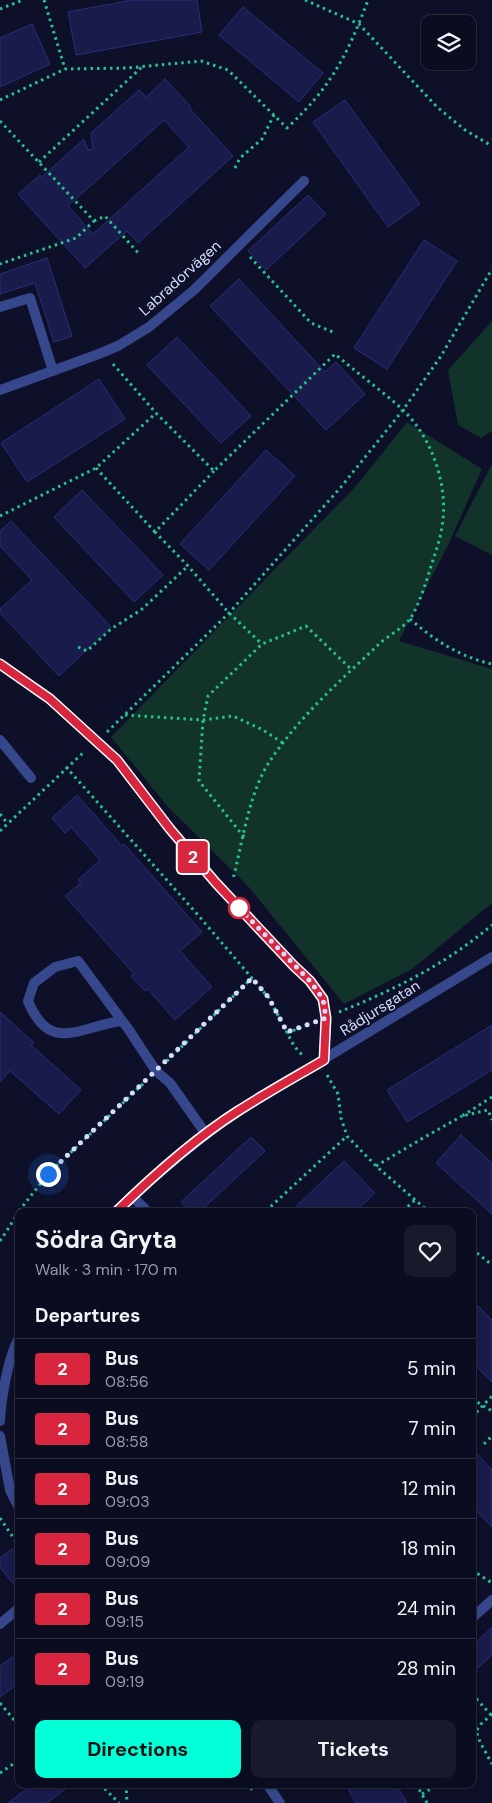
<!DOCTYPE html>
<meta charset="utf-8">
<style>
:root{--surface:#0a0c1f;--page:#181a2c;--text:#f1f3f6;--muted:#999ba4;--line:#2a2c3d;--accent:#02ffd7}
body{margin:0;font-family:"DM Sans",sans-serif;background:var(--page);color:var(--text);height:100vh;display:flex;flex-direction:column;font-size:19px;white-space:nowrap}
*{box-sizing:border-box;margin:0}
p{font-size:16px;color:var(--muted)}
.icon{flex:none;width:28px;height:28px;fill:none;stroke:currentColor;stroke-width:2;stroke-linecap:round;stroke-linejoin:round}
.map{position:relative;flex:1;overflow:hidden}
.panel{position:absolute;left:15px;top:1208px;width:461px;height:580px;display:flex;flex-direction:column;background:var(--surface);border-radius:10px;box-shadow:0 1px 4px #0004,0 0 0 1px var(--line)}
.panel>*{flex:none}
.badge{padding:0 10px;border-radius:4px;font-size:18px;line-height:32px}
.fabs{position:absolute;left:421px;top:15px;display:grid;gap:10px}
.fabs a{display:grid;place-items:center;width:55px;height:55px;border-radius:10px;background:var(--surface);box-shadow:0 1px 4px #0004,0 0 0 1px var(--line);font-size:25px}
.you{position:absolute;width:25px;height:25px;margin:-12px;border:4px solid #fff;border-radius:50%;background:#1a73e8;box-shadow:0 0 0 8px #1a73e833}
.map>.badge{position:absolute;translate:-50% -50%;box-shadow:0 0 0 2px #fff}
h2{padding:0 20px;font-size:19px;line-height:45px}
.round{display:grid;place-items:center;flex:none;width:52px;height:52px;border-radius:10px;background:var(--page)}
.headline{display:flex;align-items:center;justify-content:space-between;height:85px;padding:0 20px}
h1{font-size:24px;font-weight:700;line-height:38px}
.action{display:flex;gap:10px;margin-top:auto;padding:10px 20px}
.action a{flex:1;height:58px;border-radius:10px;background:var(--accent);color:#111;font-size:20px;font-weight:700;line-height:58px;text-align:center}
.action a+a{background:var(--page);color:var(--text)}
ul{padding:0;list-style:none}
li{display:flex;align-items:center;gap:15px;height:60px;padding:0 20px;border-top:1px solid var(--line)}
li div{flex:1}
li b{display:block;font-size:19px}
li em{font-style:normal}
li .badge{min-width:55px;font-weight:700;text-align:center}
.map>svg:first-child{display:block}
.green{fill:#113329}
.building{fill:#191b4b;stroke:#292e79;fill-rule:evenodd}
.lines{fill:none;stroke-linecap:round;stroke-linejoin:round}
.path{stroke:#27c291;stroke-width:3;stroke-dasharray:2.5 4;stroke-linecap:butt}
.service{stroke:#36488b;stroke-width:10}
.minor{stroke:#36488b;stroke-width:10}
.line-casing{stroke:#fff;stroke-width:11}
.line{stroke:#d7263d;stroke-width:8}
.walk{stroke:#d6dcff;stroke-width:5;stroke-dasharray:0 9}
.stop-dot{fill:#fff;stroke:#d7263d;stroke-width:2.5}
.labels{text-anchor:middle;stroke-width:4;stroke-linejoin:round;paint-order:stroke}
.street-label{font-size:15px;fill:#d6dcff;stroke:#0e1029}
</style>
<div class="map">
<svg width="492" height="1803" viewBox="0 0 492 1803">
<rect width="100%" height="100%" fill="#0e1029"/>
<!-- green -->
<g class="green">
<polygon points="492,321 492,431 481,438 458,425 448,370"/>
<polygon points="407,422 482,469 449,543 399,641 492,669 492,903 412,969 344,1004 247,885 168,807 111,737 358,484"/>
<polygon points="492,464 492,555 455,536"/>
</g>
<!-- building -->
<g class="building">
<polygon points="132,0 197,0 202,32 76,55 68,12"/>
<polygon points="243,7 323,73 299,102 219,35"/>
<polygon points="32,24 50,64 0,87 0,38"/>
<path d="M165 79 191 107 190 109 233 156 138 243 127 231 85 268 18 194 40 175 42 177 84 139 88 150 93 149 91 133 139 90 146 97ZM164 120 189 147 93 234 68 206Z"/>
<polygon points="345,100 420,204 388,227 313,122"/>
<polygon points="308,195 326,214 266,270 248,251"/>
<polygon points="424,240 457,261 387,369 354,348"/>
<polygon points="47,258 72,336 54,342 35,283 0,294 0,274"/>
<polygon points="239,279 325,372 336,362 365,394 326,430 210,306"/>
<polygon points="177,337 251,416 221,443 147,365"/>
<polygon points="99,379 125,419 27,482 1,443"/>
<polygon points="266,450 295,476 209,570 180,544"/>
<polygon points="82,490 163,575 134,602 54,517"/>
<polygon points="11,521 111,627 59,676 0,613 0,609 32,580 0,546 0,531"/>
<polygon points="77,795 122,846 124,844 202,932 180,951 212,987 175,1020 148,989 145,991 131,976 134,974 65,896 81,883 78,880 100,860 71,827 65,833 52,818"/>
<polygon points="0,1012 34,1043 31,1045 81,1090 59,1114 10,1071 0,1082"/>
<polygon points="492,1025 492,1070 407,1122 387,1090"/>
<polygon points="461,1135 492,1163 492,1214 436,1163"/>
<polygon points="251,1137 265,1151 200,1211 189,1211 181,1202"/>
<polygon points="344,1161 375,1193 356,1211 291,1211"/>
<polygon points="472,1300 492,1320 492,1382 472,1362"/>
<polygon points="472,1449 492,1470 492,1527 472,1506"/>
<polygon points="12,1549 19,1559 19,1591 0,1567 0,1558"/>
<polygon points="492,1627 492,1655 472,1673 472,1646"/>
<polygon points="19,1652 19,1683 0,1697 0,1666"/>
<polygon points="33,1784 72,1784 47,1803 8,1803"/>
<polygon points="345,1784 396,1784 407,1803 356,1803"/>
</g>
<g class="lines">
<!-- path -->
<g class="path">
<polyline points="44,0 65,69"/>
<polyline points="305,0 359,24 437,107 465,130 492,146"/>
<polyline points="0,9 23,0"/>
<path d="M0 100 65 69 127 68 201 61 228 70 287 128C331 87 347 56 368 0"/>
<polyline points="0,121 94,221 76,238 0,264"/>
<polyline points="39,162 142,67"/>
<polyline points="235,168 240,158 262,139 274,115"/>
<polyline points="94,221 105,216 140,255"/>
<polyline points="250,257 311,323 333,332"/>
<path d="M113 364 156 413 214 471 335 354C357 373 381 390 402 409 432 437 449 486 442 527 440 539 436 551 432 563 427 579 419 606 410 619 402 629 387 636 378 645 341 680 301 715 272 758 249 790 243 841 233 879"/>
<polyline points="96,468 155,532"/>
<polyline points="214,471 155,532 188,566 229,613 262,644"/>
<polyline points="0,516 96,468 156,413"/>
<path d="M410 619C434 640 460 657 492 664"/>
<polyline points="78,647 87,651 111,629 141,610 188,566"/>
<polyline points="125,715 203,720 233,716 263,730 283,743"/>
<polyline points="107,732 229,613 341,487 403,410 441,356 492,269"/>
<polyline points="66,767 198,915 269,998 294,1046 303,1056"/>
<polyline points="0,814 8,824"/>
<polyline points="0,831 85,751"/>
<polyline points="244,837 199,781 203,720 208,696 262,644 306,626 352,670"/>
<path d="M339 1012C394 990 446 964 492 925"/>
<polyline points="287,1033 310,1024"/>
<polyline points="167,1061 252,978"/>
<polyline points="327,1075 338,1094 341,1118 347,1136 376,1166 428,1211"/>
<polyline points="492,1097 462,1116 488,1110 492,1120"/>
<polyline points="376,1166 423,1138 462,1116"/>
<polyline points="19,1211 48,1174 146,1081"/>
<polyline points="266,1211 347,1136"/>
<polyline points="403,1211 415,1200"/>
<polyline points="0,1241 19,1212"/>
<polyline points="472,1249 492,1265"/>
<polyline points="472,1399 492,1411"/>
<polyline points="472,1417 492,1396"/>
<polyline points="484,1444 492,1436"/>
<polyline points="0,1518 19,1546"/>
<polyline points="472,1570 492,1583"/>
<polyline points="472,1694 491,1715"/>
<polyline points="0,1703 19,1726"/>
<polyline points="492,1714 481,1724 476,1731 480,1742 492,1764"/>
<polyline points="0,1773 19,1760"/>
<polyline points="100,1784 119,1803"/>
<polyline points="126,1784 127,1803"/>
<polyline points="247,1784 252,1790"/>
<polyline points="416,1784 427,1803"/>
<polyline points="422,1794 439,1784"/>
</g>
<!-- service -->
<g class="service">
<polyline points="0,307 30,298 53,371"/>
<path d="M122 1021C80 1026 50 1055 28 1001L34 983 55 967 78 961 129 1030 156 1071 170 1083 206 1134"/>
</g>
<!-- minor -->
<g class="minor">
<polyline points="0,390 96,355 118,346 149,327 194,290 304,181"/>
<polyline points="0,664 50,699 117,760 170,829 216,883 294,966 310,981 323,999 326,1018 324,1060"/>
<polyline points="0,740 31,778"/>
<polyline points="132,1196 147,1211"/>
<path d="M117 1211C155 1175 194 1142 237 1112L492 957"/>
<path d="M0 1421C1 1399 8 1357 19 1338"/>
<polyline points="0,1436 10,1490 19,1508"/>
<polyline points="472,1618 492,1600"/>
<polyline points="0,1624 19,1608"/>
<polyline points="267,1784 280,1803"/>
</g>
</g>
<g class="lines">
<!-- line casing -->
<g class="line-casing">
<path id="line" d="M0 664 50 699 117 760 170 829 216 883 294 966 310 981 323 999 326 1018 324 1060C295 1077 266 1093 238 1111 194 1139 154 1175 117 1211"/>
</g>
<!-- line -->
<use href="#line" class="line"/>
<!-- walk -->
<polyline class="walk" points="48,1174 252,978 269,998 287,1032 326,1018 323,999 310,981 239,908"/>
</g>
<!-- markers -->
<circle class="stop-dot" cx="239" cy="908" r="10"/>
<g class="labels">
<!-- street labels -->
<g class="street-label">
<text transform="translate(180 278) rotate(-42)" y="5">Labradorvägen</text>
<text transform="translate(380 1008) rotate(-32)" y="5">Rådjursgatan</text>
</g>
</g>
</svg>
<div class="fabs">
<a><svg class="icon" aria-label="layers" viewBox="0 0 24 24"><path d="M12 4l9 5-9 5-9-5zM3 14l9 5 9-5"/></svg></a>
</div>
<div class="you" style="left:48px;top:1174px"></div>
<b class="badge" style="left:193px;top:857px;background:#d7263d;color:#fff">2</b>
<section class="panel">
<div class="headline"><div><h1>Södra Gryta</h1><p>Walk · 3 min · 170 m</p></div><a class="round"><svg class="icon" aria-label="heart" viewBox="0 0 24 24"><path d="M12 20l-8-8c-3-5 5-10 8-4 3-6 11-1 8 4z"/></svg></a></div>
<h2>Departures</h2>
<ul>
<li><span class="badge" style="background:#d7263d;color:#fff">2</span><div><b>Bus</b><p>08:56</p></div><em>5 min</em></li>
<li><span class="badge" style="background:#d7263d;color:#fff">2</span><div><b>Bus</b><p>08:58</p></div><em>7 min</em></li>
<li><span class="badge" style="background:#d7263d;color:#fff">2</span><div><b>Bus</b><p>09:03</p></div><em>12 min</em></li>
<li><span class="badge" style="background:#d7263d;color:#fff">2</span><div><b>Bus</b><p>09:09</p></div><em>18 min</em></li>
<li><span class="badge" style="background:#d7263d;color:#fff">2</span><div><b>Bus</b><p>09:15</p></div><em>24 min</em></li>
<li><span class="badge" style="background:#d7263d;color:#fff">2</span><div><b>Bus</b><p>09:19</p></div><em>28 min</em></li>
</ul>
<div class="action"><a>Directions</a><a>Tickets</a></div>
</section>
</div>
